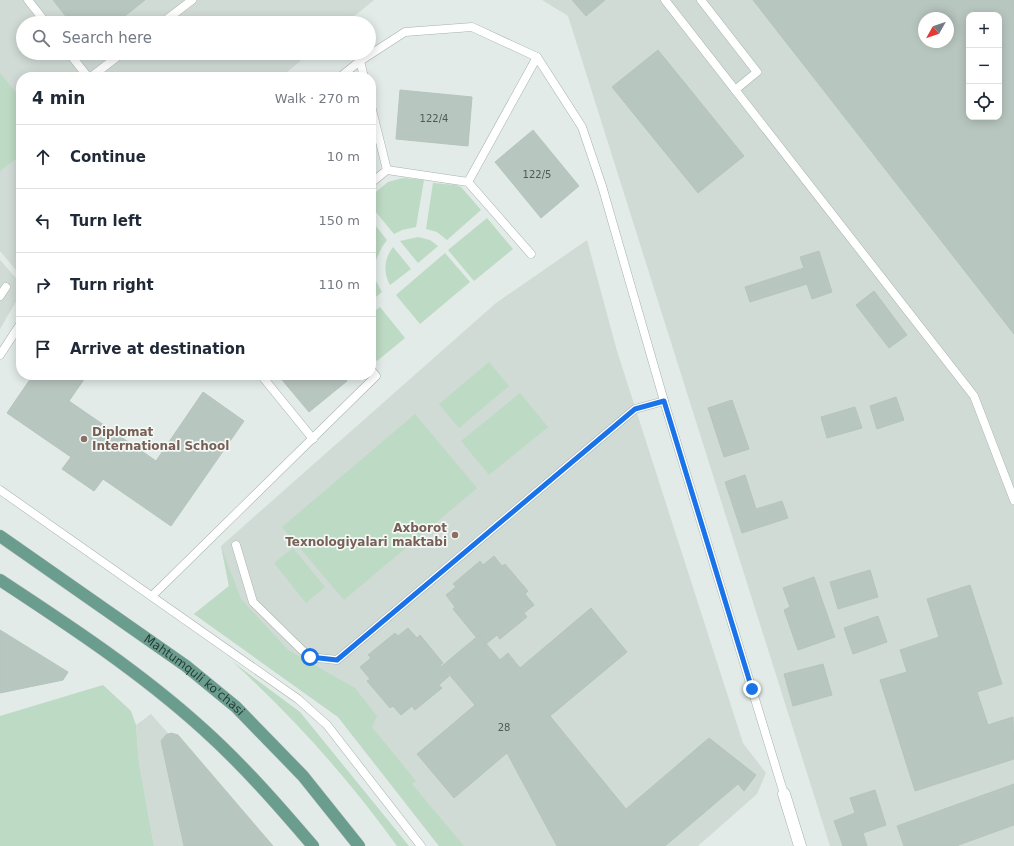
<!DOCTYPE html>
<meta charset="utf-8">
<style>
:root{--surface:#fff;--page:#f2f2f3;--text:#1f2937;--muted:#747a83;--line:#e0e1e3}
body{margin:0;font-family:"DejaVu Sans",sans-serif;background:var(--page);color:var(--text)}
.controls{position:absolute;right:12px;top:12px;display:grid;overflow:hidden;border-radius:8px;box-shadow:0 2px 10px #0003}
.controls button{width:36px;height:36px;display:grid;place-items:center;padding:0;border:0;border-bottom:1px solid var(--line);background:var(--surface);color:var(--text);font:20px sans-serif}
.compass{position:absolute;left:918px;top:12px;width:36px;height:36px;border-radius:50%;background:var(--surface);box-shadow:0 2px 10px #0003;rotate:230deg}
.stop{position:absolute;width:12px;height:12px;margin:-9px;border:3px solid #1a73e8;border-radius:50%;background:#fff}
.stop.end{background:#1a73e8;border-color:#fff;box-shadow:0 1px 4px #0008}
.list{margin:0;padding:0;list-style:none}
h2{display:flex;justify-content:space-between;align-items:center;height:52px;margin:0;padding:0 16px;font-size:17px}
h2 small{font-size:13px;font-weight:400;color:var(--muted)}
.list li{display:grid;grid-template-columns:26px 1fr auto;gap:12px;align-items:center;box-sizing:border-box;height:64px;padding:0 16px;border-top:1px solid var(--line)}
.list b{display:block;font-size:15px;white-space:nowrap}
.list em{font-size:13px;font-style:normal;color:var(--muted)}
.icon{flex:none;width:22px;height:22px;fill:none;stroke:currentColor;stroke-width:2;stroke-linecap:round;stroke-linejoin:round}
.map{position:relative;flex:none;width:1014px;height:846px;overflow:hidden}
.search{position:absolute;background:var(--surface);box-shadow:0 2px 10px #0003;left:16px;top:16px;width:360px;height:44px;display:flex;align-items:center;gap:10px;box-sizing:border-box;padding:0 14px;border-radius:22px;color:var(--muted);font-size:15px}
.panel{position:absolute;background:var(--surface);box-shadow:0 2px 10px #0003;left:16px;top:72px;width:360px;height:308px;border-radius:16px}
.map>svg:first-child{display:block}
.built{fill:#d1dbd6;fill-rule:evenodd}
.green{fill:#bddac4}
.building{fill:#b8c6c0;stroke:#b5c4be;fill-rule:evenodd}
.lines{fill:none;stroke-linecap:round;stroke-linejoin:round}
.lane-casing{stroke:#a5b3ae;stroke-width:9}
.street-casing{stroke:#a5b3ae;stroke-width:13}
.primary-casing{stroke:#c2c8c6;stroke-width:13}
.lane{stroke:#fff;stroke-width:8}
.street{stroke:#fff;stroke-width:12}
.primary{stroke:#6b9d8f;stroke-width:12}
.route{stroke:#1a73e8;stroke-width:5}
.education-dot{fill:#8d6e63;stroke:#f2f8f5;stroke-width:1.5}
.labels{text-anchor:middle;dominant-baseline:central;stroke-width:3.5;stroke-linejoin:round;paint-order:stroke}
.number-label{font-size:10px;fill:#495e57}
.education-label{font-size:12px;font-weight:bold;fill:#785e54;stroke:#f2f8f5;text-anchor:start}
.street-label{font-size:12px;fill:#243b34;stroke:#f2f8f5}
</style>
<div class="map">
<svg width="1014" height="846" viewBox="0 0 1014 846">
<rect width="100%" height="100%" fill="#e2ebe7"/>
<g class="built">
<polygon points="0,0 374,0 346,23 23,23 23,53 310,53 281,77 21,77 21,276 0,251"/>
<path d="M542,0h472v846h-184l-262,-830zM969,15h30v102h-30zM924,18h24v24h-24z"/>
<polygon points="587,240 617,351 743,743 766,773 757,794 698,846 439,846 338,717 194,614 229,586 221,546 496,303"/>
<polygon points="0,260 21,284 21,293 0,329"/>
<polygon points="151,714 190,758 264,846 154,846 139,763 136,725"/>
</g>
<g class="green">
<polygon points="0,73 21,99 21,155 0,171"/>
<polygon points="403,178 424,180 416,227 402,230 394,234 371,206 371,196 388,182"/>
<polygon points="433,183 456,185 461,187 481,210 447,240 437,232 426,229"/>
<polygon points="487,218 513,249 474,281 448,250"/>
<polygon points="371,220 387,240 382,247 376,260 371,260"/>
<polygon points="418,237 430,240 438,246 418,263 400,241"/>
<path d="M393,247l18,22 -21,16c-7,-13 -6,-26 3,-38z"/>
<polygon points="445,253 470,282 420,324 396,295"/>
<polygon points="371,269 375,269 376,281 382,292 371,301"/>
<polygon points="380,307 405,338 377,361 371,353 371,314"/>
<polygon points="489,362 509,386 459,428 439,404"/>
<polygon points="520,393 548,427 489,475 461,441"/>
<polygon points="415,414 477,488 344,600 282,527"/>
<polygon points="221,546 241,599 288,650 355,688 377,716 372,727 416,781 412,784 464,846 439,846 338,717 194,614 229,586"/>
<polygon points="293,548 325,587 306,603 274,563"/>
<path d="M233,662l67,50 109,134h-12c-48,-67 -103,-128 -164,-184z"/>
<polygon points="103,685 131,711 136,725 139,763 154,846 0,846 0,716"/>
</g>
<g class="building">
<polygon points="53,0 145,0 116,23 71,23"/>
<polygon points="572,0 605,0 586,16"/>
<path d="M753,0h261v334zM969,15h30v102h-30zM924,18h24v24h-24z"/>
<polygon points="658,50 744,156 698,193 612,87"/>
<polygon points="400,90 472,97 468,146 396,139"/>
<polygon points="533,130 579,186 541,218 495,162"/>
<polygon points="819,251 832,292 812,299 807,284 750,302 745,287 804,268 800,257"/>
<polygon points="874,291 907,335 889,348 856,305"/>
<polygon points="33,375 87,375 69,401 156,461 203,392 244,421 171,526 103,479 94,491 62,469 71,457 7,413"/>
<polygon points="278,375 342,375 347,381 309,412"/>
<polygon points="896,397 904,420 877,429 870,406"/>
<polygon points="732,400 749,449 724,457 708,408"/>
<polygon points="855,407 862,428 827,438 821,417"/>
<polygon points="745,475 756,509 782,501 788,518 742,533 725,482"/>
<polygon points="494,556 502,566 505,564 528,591 525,594 534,605 524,613 527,617 500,639 497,635 486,644 479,634 476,637 453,609 455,607 446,595 456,587 453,584 480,561 483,565"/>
<polygon points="870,570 878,597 838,609 830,582"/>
<polygon points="814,577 835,637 798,650 784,610 790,607 783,588"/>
<polygon points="970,585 1002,684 977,692 988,725 1013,717 1014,759 915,791 880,680 907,672 900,650 939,637 927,599"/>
<polygon points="591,608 627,652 550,716 626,809 709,738 756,775 744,791 738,784 665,846 557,846 507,753 454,798 417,754 475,705 442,666 479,635 500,660 508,653 520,668"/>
<polygon points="878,616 887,642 853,654 844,628"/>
<polygon points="408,628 417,638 420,635 443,663 440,665 449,676 439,685 442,688 415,710 412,706 401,715 393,706 390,708 367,681 370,679 360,667 371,658 368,655 395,633 398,636"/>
<polygon points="0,630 68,672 63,680 0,693"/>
<polygon points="823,664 832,695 793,706 784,674"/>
<polygon points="171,733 178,735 273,846 184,846 161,741 166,735"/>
<polygon points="1014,784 1014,825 956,846 904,846 897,826"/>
<polygon points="875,790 886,825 863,833 867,846 843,846 834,821 855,813 850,798"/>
</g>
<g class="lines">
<defs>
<g id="lane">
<polyline points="28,0 46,23"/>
<polyline points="665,0 974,396 1014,500"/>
<polyline points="701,0 757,72 735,90"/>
<polyline points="162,23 192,0"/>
<polyline points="69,53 88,77"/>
<polyline points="360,61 364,77"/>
<polyline points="91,77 122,53"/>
<polyline points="340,77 360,61 405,32 472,27 537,57 582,127 602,186 664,401 784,794"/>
<polyline points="371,106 387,170"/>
<polyline points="468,182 537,57"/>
<polyline points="371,183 387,170 468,182 531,254"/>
<polyline points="0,296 6,287"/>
<polyline points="0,355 21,323"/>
<polyline points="261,375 313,439"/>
<polyline points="0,490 298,699 327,725 421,846"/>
<polyline points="236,545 253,602 309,657 337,660 635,409 664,401"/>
<polyline points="152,596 376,376 371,370"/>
</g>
<polyline id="street" points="784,794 800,846"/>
<g id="primary">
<path id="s1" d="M0,536l186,130 50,41 67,69 56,70"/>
<path d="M0,580c70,46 140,92 203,149 40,36 75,76 110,117"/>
</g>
</defs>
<use href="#lane" class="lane-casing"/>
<use href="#street" class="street-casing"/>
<use href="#primary" class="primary-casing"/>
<use href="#lane" class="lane"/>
<use href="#street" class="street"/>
<use href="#primary" class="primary"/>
</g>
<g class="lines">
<polyline class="route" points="310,657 337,660 635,409 664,401 752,689"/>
</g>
<g class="education-dot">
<circle cx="84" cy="439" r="4"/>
<circle cx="455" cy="535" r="4"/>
</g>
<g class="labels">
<g class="number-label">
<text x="434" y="118">122/4</text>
<text x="537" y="174">122/5</text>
<text x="504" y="727">28</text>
</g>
<g class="education-label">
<text x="92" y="432">Diplomat<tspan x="92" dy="14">International School</tspan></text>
<text x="447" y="528" text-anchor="end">Axborot<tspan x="447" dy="14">Texnologiyalari maktabi</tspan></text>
</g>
<g class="street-label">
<text stroke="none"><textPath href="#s1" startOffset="239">Mahtumquli ko'chasi</textPath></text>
</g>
</g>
</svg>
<div class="controls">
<button>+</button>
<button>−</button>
<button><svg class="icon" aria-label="locate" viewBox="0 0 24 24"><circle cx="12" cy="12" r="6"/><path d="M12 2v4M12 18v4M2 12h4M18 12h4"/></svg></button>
</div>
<svg class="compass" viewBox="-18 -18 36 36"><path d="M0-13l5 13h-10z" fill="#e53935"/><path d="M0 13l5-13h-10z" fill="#747a83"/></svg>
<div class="stop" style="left:310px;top:657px"></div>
<div class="stop end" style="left:752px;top:689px"></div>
<div class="search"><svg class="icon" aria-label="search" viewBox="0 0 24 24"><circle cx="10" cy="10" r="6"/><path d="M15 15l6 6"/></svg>Search here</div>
<section class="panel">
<h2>4 min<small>Walk · 270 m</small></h2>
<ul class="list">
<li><svg class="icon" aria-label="ahead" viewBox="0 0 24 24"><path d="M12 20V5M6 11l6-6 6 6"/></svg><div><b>Continue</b></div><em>10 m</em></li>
<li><svg class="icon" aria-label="left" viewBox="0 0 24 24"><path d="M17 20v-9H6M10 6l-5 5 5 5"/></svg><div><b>Turn left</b></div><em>150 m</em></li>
<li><svg class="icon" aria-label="right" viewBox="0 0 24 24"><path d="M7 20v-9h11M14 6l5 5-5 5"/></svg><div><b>Turn right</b></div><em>110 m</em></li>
<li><svg class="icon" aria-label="arrive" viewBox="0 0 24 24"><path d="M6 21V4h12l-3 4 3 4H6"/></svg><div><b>Arrive at destination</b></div></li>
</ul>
</section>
</div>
